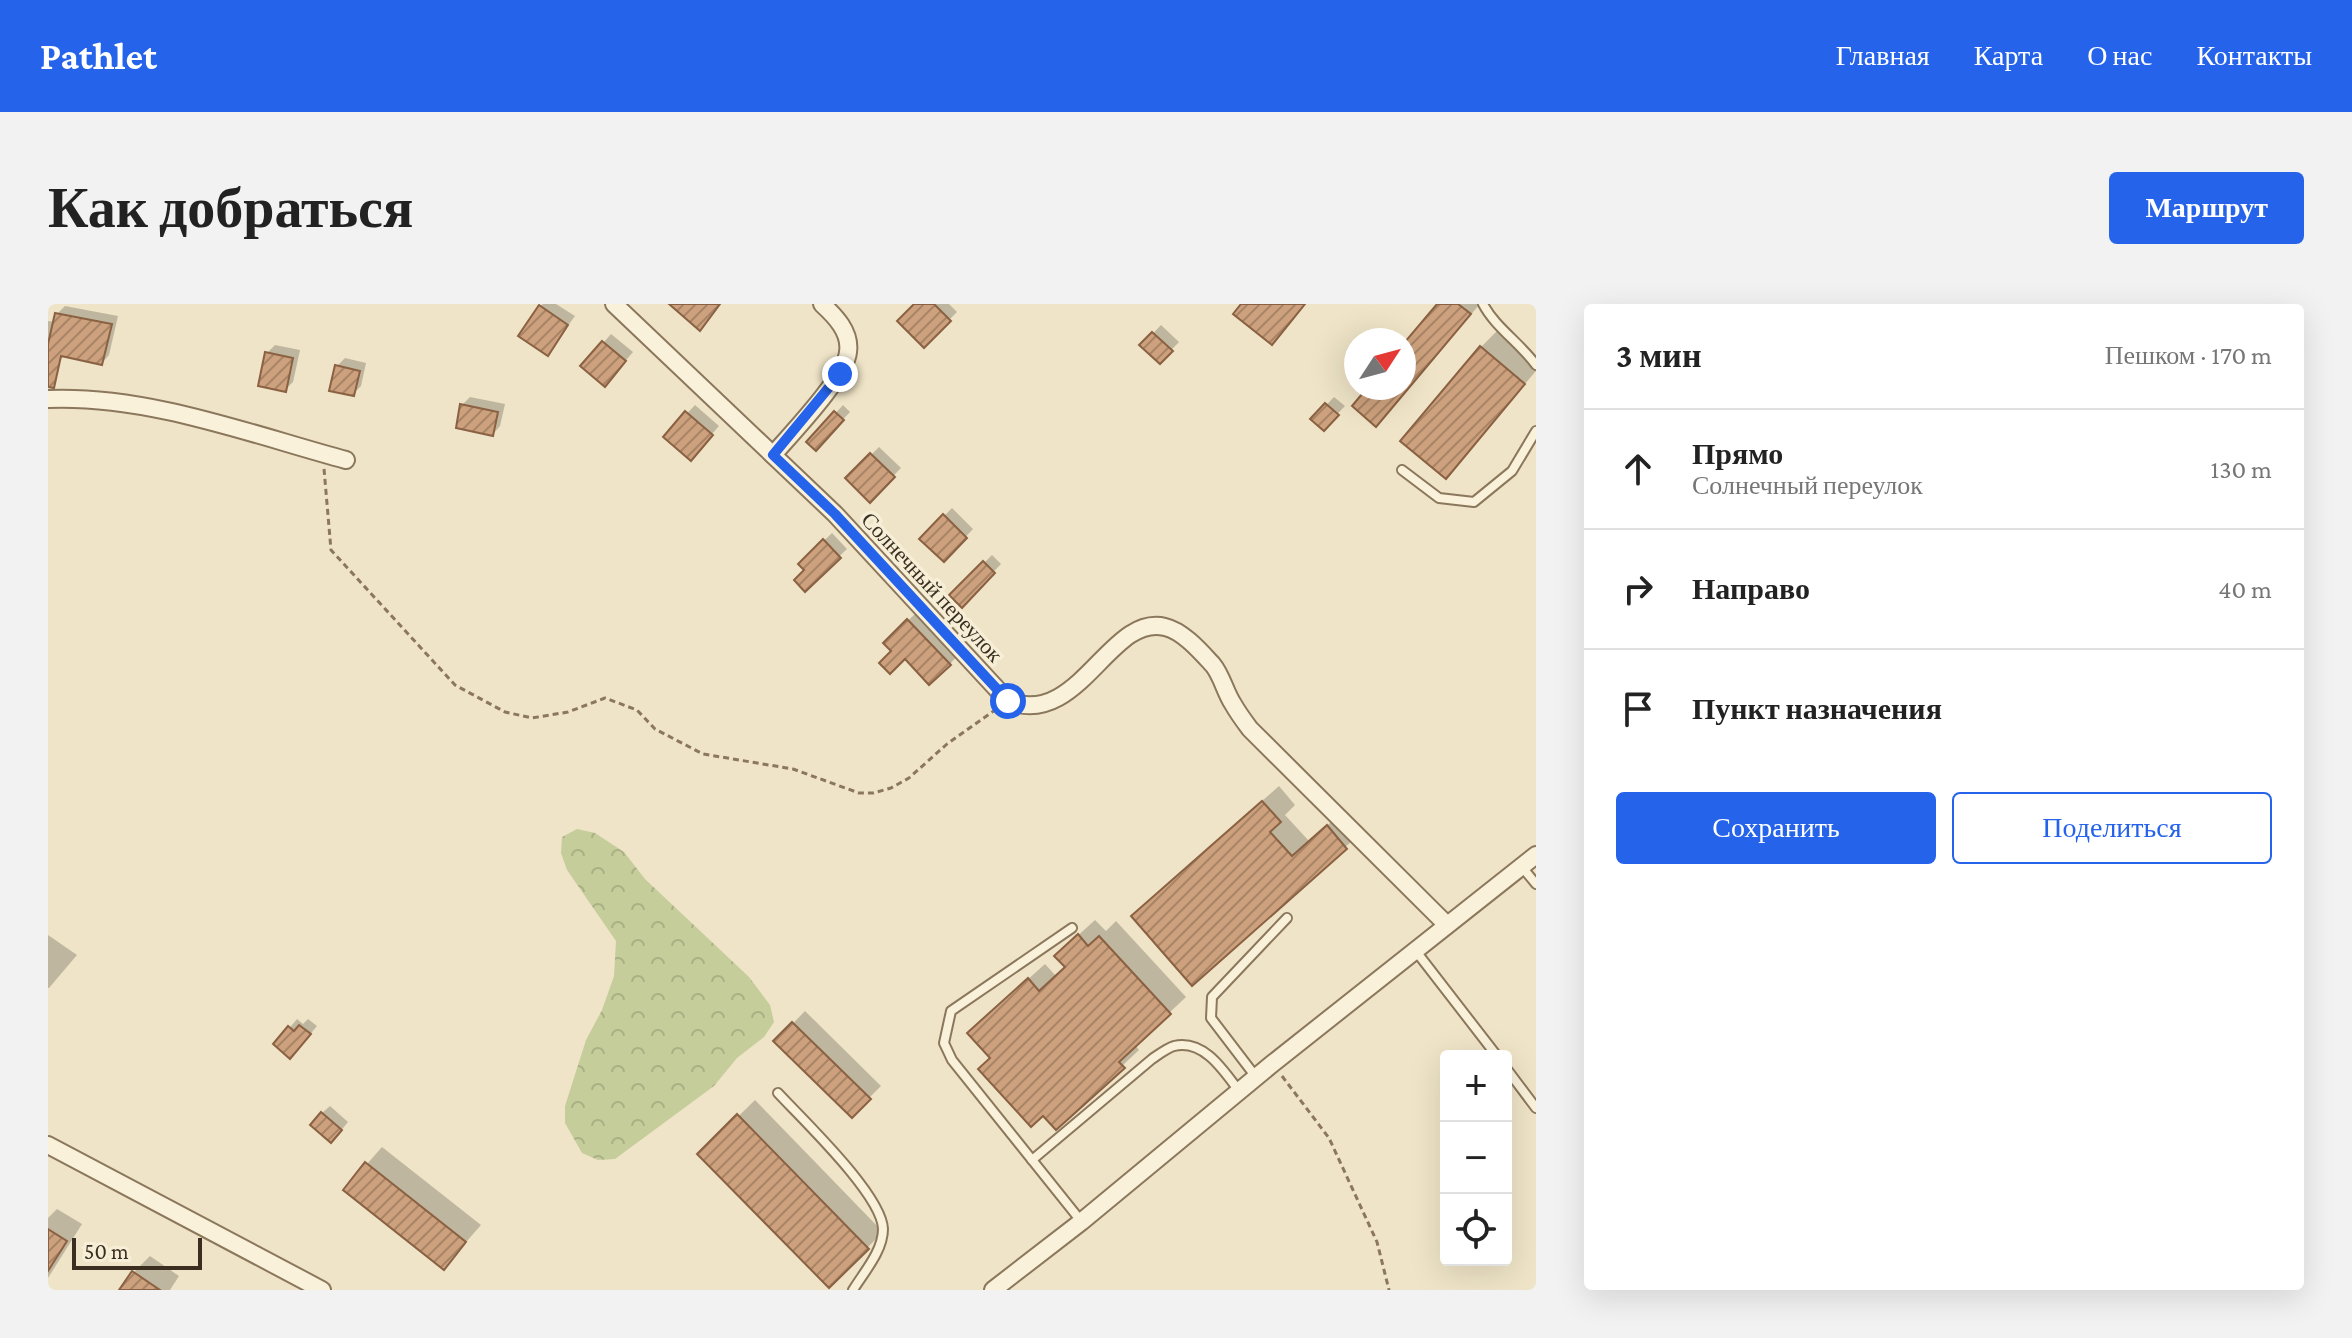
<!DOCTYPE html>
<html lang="ru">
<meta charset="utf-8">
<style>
:root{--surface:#fff;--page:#f2f2f2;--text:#222;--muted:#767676;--line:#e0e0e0;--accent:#2563eb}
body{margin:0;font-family:"Crimson Pro",serif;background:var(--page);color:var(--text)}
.controls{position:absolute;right:24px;bottom:24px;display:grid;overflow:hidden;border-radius:8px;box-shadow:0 8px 32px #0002}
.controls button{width:72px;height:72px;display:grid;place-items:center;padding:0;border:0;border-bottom:2px solid var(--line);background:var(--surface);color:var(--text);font:40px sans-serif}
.compass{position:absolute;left:1296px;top:24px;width:72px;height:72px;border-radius:50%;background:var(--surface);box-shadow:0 8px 32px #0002;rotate:54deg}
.scale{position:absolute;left:24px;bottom:20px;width:130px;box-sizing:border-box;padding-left:8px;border:4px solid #3b2e20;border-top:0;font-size:22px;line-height:28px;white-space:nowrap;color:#3b2e20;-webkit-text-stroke:6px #f6eed7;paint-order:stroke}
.stop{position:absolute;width:24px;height:24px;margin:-18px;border:6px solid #2563eb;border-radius:50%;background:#fff}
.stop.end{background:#2563eb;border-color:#fff;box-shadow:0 2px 8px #0008}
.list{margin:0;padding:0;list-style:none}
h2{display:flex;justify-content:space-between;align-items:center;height:104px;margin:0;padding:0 32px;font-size:34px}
h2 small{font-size:26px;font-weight:400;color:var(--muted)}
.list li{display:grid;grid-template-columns:52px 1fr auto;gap:24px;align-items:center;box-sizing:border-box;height:120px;padding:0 32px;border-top:2px solid var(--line)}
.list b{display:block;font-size:30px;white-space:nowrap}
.list p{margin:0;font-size:26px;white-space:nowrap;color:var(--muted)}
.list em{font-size:26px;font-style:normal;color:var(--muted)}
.actions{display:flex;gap:16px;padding:24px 32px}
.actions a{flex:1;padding:18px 0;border:2px solid var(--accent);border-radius:8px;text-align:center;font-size:28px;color:var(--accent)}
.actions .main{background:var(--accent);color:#fff}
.icon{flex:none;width:44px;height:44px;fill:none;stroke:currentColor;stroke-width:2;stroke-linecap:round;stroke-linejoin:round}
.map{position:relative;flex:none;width:1488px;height:986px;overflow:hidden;border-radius:8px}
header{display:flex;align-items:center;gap:48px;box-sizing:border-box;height:112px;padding:0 40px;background:var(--accent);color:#fff}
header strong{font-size:38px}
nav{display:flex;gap:44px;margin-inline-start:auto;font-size:28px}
.intro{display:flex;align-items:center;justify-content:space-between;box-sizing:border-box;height:192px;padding:0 48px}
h1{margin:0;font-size:56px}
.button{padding:20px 36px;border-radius:8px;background:var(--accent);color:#fff;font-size:28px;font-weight:700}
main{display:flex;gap:48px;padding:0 48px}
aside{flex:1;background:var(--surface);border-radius:8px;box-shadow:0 8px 32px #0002}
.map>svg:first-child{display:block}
.forest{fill:url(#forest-crowns)}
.shadow{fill:#0003}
.building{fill:url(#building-hatch);stroke:#8a6142;stroke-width:2}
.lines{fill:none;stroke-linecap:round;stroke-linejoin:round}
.lane-casing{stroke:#8b775c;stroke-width:12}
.street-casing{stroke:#8b775c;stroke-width:20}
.path{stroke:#8b775c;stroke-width:3;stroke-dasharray:6 4;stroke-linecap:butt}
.lane{stroke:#f9f1da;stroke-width:8}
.street{stroke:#f9f1da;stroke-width:16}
.route{stroke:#2563eb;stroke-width:10}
.labels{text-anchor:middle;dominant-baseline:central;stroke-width:7;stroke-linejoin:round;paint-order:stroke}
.street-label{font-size:22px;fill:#3b2e20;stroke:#f6eed7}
</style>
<header>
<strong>Pathlet</strong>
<nav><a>Главная</a><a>Карта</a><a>О нас</a><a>Контакты</a></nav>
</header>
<div class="intro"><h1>Как добраться</h1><a class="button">Маршрут</a></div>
<main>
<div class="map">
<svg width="1488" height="986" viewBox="0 0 1488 986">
<defs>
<pattern id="forest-crowns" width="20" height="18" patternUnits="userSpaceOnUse" patternTransform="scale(2)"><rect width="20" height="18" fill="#c5cd9a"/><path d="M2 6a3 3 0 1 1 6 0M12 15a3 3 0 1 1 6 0" fill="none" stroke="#aab084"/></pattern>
<pattern id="building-hatch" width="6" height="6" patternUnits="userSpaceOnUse" patternTransform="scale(2)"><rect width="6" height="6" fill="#cda17d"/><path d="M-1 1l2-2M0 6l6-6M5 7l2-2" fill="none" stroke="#a88466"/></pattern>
</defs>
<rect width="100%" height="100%" fill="#efe4c7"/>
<polygon class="forest" points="529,525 547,529 576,548 597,575 701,673 722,701 726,718 716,733 689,754 666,782 567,855 550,856 534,849 517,819 517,802 538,736 554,706 566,672 568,637 519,566 513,549 514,533"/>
<g class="shadow">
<polygon points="495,0 508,0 527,12 500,49 492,2"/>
<polygon points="869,0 901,0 909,8 876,41"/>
<polygon points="1391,0 1432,0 1328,120 1322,84 1356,84 1356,43"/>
<polygon points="17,2 70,12 61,51 54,59 17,51 11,57 0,54 0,17 7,18 9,10"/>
<polygon points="1113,21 1131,38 1112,58 1094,41"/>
<polygon points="1449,27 1488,59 1488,67 1398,172 1433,43"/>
<polygon points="563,30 585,48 564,73 535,62"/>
<polygon points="227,41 252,46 245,78 237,86 219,49"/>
<polygon points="297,54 318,59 313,82 305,90 289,62"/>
<polygon points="422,93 457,100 452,122 445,130 414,101"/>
<polygon points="1286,93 1297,102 1276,124 1265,115"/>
<polygon points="647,101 671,122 650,146 618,132"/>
<polygon points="795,101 802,108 768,144 761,138"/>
<polygon points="831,143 853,164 822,196 800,174"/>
<polygon points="904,204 925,225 896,256 874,235"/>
<polygon points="784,229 799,245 757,285 758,266 752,260"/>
<polygon points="944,251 953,260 914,301 904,291"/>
<polygon points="868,309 909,352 902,360 857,352 846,347 837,339"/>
<polygon points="1231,482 1247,501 1237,511 1261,537 1296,507 1314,528 1145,679 1101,596"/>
<polygon points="1047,616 1058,627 1068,617 1138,693 1087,741 1091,746 1008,824 944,754 938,713 997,660 1008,672 1019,663 1025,636"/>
<polygon points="0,631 29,651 1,684 0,684"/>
<polygon points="757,707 833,782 804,811 728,737"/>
<polygon points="249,715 255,720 260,715 269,722 250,745 228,740"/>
<polygon points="707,796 835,928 781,982 652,850"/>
<polygon points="282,802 300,818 291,829 274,809"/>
<polygon points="334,843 433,921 396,963 297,885"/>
<polygon points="9,905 34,920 0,974 0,914"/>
<polygon points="102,952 131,972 122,986 74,986 86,968"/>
</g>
<g class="building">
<polygon points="621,0 672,0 652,27"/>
<polygon points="866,0 886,0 903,17 876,44 849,17"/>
<polygon points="1193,0 1257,0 1224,41 1185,10"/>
<polygon points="1389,0 1410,0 1423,10 1328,123 1304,102 1319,84 1356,84 1356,39"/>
<polygon points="491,1 520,21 500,52 470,32"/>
<polygon points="7,9 64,20 54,61 13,52 6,84 0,83 0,40"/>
<polygon points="1104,28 1125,47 1112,60 1091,41"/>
<polygon points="554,37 578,57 557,83 532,62"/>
<polygon points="1432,42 1477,80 1398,175 1352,137"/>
<polygon points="217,48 245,54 238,88 210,82"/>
<polygon points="287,61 312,67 306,92 281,87"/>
<polygon points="1277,99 1291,111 1276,127 1262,115"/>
<polygon points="412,100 450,108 445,132 408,124"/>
<polygon points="637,107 665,131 643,157 615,133"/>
<polygon points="786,107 796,116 768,147 758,138"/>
<polygon points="822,149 847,173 822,199 797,174"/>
<polygon points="895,210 919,234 896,258 871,235"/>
<polygon points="775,235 793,254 757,288 746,276 756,266 750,260"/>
<polygon points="935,257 947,269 914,304 901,291"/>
<polygon points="859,315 903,361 881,381 857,355 842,370 831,359 843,347 835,339"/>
<polygon points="1214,497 1233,518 1222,528 1244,552 1279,521 1299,545 1144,682 1083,612"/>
<polygon points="1030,630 1040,642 1051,632 1123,710 1071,758 1077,764 1008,826 995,812 983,823 930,765 942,754 919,729 980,674 991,687 1017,663 1006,652"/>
<polygon points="744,718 823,795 804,814 725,737"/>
<polygon points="251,721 263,730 242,755 225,740 240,722 246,727"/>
<polygon points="273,808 294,826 283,839 262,821"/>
<polygon points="689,810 821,945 781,984 649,850"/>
<polygon points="317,858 418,938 396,966 295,886"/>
<polygon points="0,925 19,937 0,967"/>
<polygon points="84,967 112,986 71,986"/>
</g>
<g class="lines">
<defs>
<g id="lane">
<path d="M1435,0c12,23 37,39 53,61"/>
<polyline points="1354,166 1391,194 1426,198 1464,167 1488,127"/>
<polyline points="1474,563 1488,580"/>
<polyline points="1024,624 903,707 896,739 904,756 1033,917"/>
<polyline points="1367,646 1449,752"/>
<polyline points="1458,764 1488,804"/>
<polyline points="1208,773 1163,714 1164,693 1239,614"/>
<path d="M730,789c25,27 104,102 105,136 0,22 -19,43 -30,61"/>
<path d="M984,856l120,-101c6,-4 15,-11 22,-13 30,-7 50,25 65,45"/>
</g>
<g id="street">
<path d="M566,0l221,210 173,187c71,28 102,-88 157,-74 18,4 36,25 48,38 9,11 12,27 20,39 5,9 11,17 17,25l197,196"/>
<path d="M0,95c100,-4 202,35 298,61"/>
<path d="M725,151c18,-21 73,-78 75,-103 3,-20 -13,-36 -26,-48"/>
<polyline points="0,841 274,986"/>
<polyline points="945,986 1033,918 1224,760 1488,551"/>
</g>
</defs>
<use href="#lane" class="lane-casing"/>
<use href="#street" class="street-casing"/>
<g class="path">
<polyline points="276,165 283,246 407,381 457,408 484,414 520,408 557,394 589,406 607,425 655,450 745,465 811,489 825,489 843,484 861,474 899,440 947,406"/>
<polyline points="1234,772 1281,834 1329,938 1341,986"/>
</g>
<use href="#lane" class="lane"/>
<use href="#street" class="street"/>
</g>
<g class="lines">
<polyline class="route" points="792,70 725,151 787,210 960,397"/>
</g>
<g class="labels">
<g class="street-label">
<text transform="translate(884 283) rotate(47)">Солнечный переулок</text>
</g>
</g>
</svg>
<div class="controls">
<button>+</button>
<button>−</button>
<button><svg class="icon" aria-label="locate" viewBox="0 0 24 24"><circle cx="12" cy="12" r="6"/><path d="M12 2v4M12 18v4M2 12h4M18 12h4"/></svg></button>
</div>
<svg class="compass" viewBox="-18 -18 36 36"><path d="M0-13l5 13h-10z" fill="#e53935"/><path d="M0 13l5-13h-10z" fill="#767676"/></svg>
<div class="scale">50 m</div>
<div class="stop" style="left:960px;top:397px"></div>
<div class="stop end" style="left:792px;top:70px"></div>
</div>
<aside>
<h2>3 мин<small>Пешком · 170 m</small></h2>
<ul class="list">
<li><svg class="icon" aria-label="ahead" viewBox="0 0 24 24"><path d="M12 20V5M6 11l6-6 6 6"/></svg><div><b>Прямо</b><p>Солнечный переулок</p></div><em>130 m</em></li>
<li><svg class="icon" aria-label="right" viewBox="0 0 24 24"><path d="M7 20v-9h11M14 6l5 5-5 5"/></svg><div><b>Направо</b></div><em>40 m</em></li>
<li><svg class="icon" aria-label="arrive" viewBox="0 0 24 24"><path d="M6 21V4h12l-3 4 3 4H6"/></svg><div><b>Пункт назначения</b></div></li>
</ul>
<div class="actions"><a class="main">Сохранить</a><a>Поделиться</a></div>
</aside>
</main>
